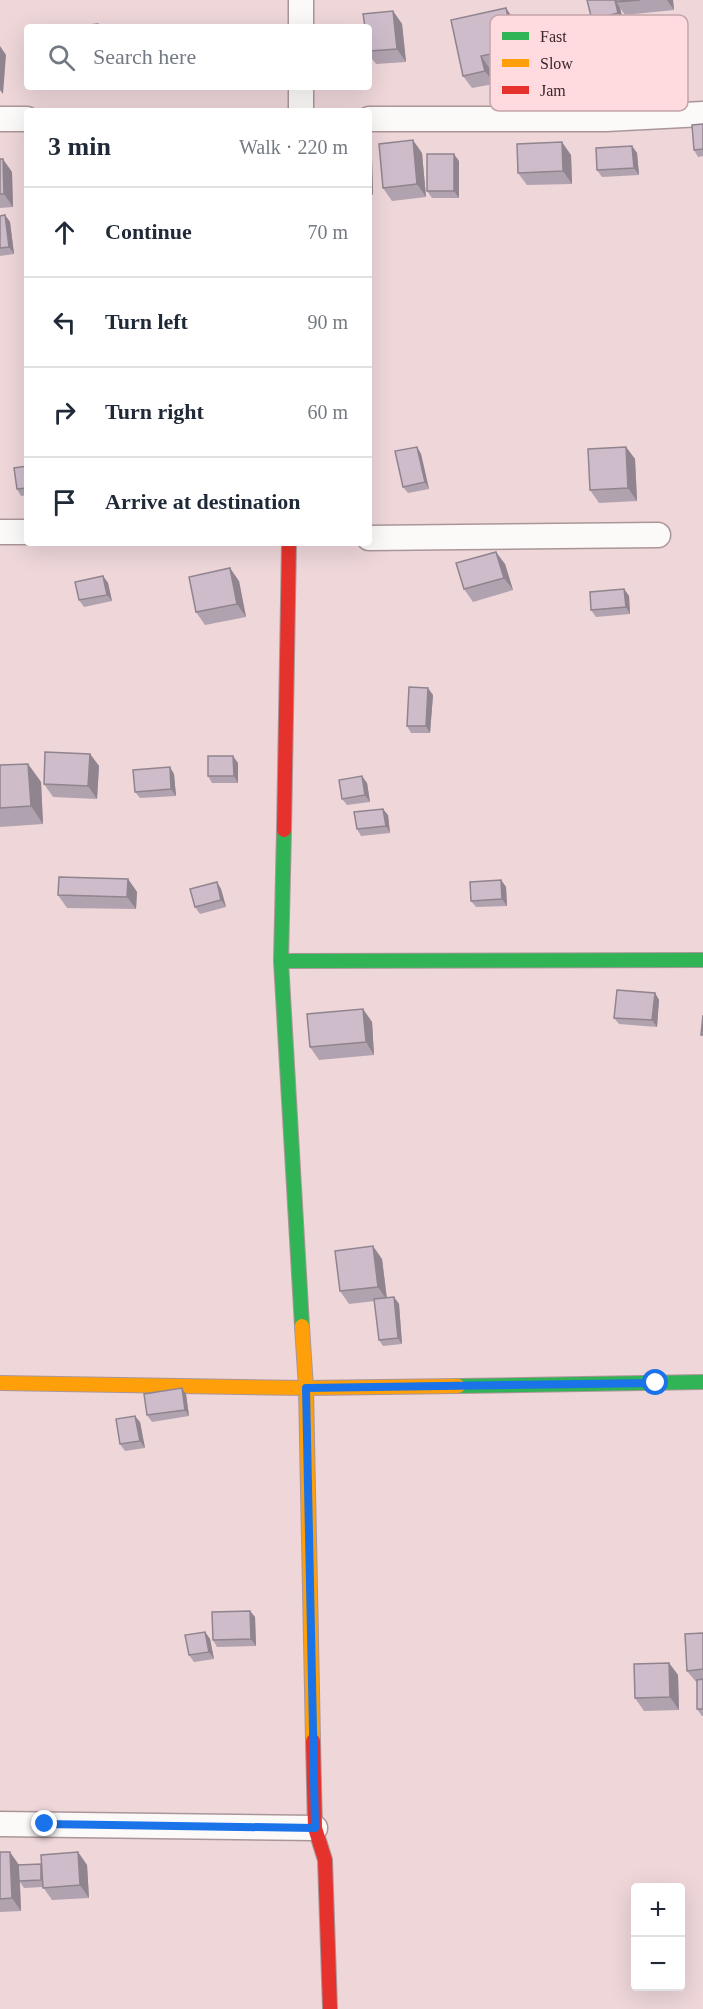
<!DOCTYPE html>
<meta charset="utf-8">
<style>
:root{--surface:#fff;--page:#f2f2f3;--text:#1f2937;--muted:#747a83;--line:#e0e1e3}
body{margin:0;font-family:"Times New Roman",serif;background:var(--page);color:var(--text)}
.controls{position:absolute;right:18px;bottom:18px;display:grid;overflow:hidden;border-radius:6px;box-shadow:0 6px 24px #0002}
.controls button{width:54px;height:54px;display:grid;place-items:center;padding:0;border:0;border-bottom:2px solid var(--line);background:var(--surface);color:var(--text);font:30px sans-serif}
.stop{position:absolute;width:18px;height:18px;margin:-14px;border:4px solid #1a73e8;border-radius:50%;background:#fff}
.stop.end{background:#1a73e8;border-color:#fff;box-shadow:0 2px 6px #0008}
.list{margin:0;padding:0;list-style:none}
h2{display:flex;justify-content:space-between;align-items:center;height:78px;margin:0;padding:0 24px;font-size:26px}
h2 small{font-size:20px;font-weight:400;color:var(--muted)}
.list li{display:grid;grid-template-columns:39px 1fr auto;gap:18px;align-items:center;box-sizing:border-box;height:90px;padding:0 24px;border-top:2px solid var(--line)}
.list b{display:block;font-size:22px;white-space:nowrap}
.list em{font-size:20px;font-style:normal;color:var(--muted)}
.icon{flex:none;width:33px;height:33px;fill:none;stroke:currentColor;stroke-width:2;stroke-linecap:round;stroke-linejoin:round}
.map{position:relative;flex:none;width:703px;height:2009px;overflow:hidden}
.search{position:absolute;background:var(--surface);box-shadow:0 6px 24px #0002;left:24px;top:24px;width:348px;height:66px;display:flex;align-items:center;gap:15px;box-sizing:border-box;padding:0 21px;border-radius:6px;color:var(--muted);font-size:22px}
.panel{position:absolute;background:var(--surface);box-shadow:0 6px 24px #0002;left:24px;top:108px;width:348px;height:438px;border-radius:6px}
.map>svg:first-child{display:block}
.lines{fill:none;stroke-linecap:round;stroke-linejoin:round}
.street-casing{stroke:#aa9699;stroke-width:27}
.fast-casing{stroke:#aa9699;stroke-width:16}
.slow-casing{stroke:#aa9699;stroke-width:16}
.jam-casing{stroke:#aa9699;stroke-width:16}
.street{stroke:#fcf9f9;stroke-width:24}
.fast{stroke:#30b455;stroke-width:14}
.slow{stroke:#ff9f0a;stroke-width:14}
.jam{stroke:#e5322d;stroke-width:14}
.wall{fill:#b1a2af}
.shaded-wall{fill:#90848e}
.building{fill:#cebccb;stroke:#90848e;stroke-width:1.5}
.route{stroke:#1a73e8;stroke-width:8}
.key{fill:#ffdbe0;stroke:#c4a5a9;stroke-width:1.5}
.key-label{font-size:16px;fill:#3c262a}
</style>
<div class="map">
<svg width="703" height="2009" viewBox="0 0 703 2009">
<rect width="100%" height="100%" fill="#eed6d9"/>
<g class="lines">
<defs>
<g id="street">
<polyline points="301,0 301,27"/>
<polyline points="301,87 301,111"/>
<polyline points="0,119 27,119"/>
<polyline points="369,119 606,119 703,114"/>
<polyline points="0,532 27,532"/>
<polyline points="369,538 658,535"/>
<polyline points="0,1824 315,1828"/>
</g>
<g id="fast">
<polyline points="284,830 281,961 302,1326"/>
<polyline points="281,961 703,960"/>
<polyline points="458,1386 703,1382"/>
</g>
<g id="slow">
<polyline points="302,1326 306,1388 313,1741"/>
<polyline points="0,1383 306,1388 458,1386"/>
</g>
<g id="jam">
<polyline points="284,830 289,543"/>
<polyline points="313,1741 315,1828 325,1860 330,2009"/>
</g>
</defs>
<use href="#street" class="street-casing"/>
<use href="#fast" class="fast-casing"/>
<use href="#slow" class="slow-casing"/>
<use href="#jam" class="jam-casing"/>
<use href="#street" class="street"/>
<use href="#fast" class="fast"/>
<use href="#slow" class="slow"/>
<use href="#jam" class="jam"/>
</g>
<g class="wall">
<polygon points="587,0 673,0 674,10 625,15 620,8 623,20 597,27 592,20"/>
<polygon points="393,11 402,24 406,62 376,64 369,55 369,27"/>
<polygon points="670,20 679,33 680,65 636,67 627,54"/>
<polygon points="515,21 524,62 490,69 494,84 472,88 463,76"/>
<polygon points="703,124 703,156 698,157 694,150"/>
<polygon points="632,146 637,153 639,175 602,177 597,170"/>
<polygon points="422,153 426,197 392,201 383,188"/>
<polygon points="369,155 372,159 373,195 369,195"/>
<polygon points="571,155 572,184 527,185 518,173"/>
<polygon points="0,159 12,172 13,207 0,208"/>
<polygon points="459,161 459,198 432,198 427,191"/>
<polygon points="5,215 10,222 14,254 0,256 0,216"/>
<polygon points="417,447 421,454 429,489 408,493 403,487"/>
<polygon points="626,447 635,459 637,501 599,503 590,490"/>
<polygon points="27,466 27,495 21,496 17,489"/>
<polygon points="505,564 513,590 473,602 464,589"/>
<polygon points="103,576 108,583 112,601 84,607 79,600"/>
<polygon points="239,581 246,617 205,625 196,612"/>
<polygon points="624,589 629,596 630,614 596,617 591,610"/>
<polygon points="433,695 430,733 411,733 407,726"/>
<polygon points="90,754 99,766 97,799 53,797 44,784"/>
<polygon points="238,763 238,783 212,783 208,776"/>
<polygon points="28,764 41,782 43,824 0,827 0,765"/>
<polygon points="174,774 176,796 140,798 135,792"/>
<polygon points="367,783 370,802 347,805 342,799"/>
<polygon points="388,815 390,833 361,836 357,829"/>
<polygon points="128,879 137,892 136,909 67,908 58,895"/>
<polygon points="501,880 506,887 507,906 476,907 471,901"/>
<polygon points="221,889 226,907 200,914 195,907"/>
<polygon points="655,993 659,1000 657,1027 619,1024 614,1018"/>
<polygon points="363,1009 372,1022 374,1055 319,1060 310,1047"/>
<polygon points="382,1259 387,1298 394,1297 399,1304 402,1344 383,1346 379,1340 375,1301 349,1304 340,1291"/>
<polygon points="186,1394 189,1416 152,1422 147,1415"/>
<polygon points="140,1422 145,1448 125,1451 120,1444"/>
<polygon points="250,1611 255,1617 256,1646 217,1647 213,1640"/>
<polygon points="205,1632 210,1639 214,1659 194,1662 189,1655"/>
<polygon points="703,1633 703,1716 702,1716 697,1709 697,1683 687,1671"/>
<polygon points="669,1663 678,1675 679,1710 644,1711 635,1698"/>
<polygon points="0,1852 19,1865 41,1864 78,1852 87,1865 89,1898 52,1900 43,1887 24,1888 20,1882 21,1911 0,1912"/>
</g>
<g class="shaded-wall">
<polygon points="615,0 620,8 623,20 618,13"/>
<polygon points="667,0 673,0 674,10"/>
<polygon points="506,8 515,21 524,62 515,49"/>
<polygon points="393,11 402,24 406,62 397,49"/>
<polygon points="670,20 679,33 680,65 671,52"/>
<polygon points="0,46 6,55 3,94 0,90"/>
<polygon points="481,56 490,69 494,84 485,71"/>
<polygon points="413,140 422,153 426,197 417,184"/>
<polygon points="562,142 571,155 572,184 563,171"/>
<polygon points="632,146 637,153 639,175 634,168"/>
<polygon points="454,154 459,161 459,198 454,191"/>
<polygon points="369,155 372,159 373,195 369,189"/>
<polygon points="3,159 12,172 13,207 4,194"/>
<polygon points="5,215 10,222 14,254 9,247"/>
<polygon points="417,447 421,454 429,489 425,482"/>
<polygon points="626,447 635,459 637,501 628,488"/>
<polygon points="496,552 505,564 513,590 504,578"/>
<polygon points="230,568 239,581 246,617 237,604"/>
<polygon points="103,576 108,583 112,601 107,595"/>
<polygon points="624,589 629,596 630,614 626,607"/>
<polygon points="428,688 433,695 430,733 426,726"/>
<polygon points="90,754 99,766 97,799 88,786"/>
<polygon points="233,756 238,763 238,783 234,776"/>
<polygon points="28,764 41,782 43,824 31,806"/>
<polygon points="170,767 174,774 176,796 171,789"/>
<polygon points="362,776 367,783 370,802 365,795"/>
<polygon points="383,809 388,815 390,833 386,826"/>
<polygon points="128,879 137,892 136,909 127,897"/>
<polygon points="501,880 506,887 507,906 502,899"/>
<polygon points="217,882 221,889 226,907 221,900"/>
<polygon points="655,993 659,1000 657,1027 652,1020"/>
<polygon points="363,1009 372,1022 374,1055 366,1042"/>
<polygon points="373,1246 382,1259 387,1300 378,1287"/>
<polygon points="394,1297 399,1304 402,1344 398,1338"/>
<polygon points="182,1388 186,1394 189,1416 185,1410"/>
<polygon points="135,1416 140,1422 145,1448 140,1441"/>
<polygon points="250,1611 255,1617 256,1646 251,1639"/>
<polygon points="205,1632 210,1639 214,1659 209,1652"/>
<polygon points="669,1663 678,1675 679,1710 670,1697"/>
<polygon points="10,1852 19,1865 21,1911 12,1898"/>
<polygon points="78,1852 87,1865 89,1898 80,1885"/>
</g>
<g class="building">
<polygon points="587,0 615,0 618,13 592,20"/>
<polygon points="616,0 640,0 616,2"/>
<polygon points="506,8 515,49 481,56 485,71 463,76 451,20"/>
<polygon points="393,11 397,49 369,51 369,27 365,27 363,14"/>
<polygon points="98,24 99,27 69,27"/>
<polygon points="703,124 703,149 694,150 692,125"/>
<polygon points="413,140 417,184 383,188 379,144"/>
<polygon points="562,142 563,171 518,173 517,144"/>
<polygon points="632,146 634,168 597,170 596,148"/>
<rect x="427" y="154" width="27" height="37"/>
<polygon points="0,159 3,159 4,194 0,194"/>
<polygon points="5,215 9,247 0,248 0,216"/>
<polygon points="417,447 425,482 403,487 395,451"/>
<polygon points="626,447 628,488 590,490 588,449"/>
<polygon points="27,466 27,488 17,489 14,468"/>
<polygon points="496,552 504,578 464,589 456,563"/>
<polygon points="230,568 237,604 196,612 189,577"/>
<polygon points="103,576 107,595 79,600 75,582"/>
<polygon points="624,589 626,607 591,610 590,592"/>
<polygon points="409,687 428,688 426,726 407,726"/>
<polygon points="45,752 90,754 88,786 44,784"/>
<polygon points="208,756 233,756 234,776 208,776"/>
<polygon points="28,764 31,806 0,808 0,765"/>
<polygon points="170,767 171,789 135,792 133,770"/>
<polygon points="362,776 365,795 342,799 339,780"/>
<polygon points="383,809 386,826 357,829 354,812"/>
<polygon points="59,877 128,879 127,897 58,895"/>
<polygon points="501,880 502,899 471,901 470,882"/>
<polygon points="217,882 221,900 195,907 190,889"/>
<polygon points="617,990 655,993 652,1020 614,1018"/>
<polygon points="363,1009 366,1042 310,1047 307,1014"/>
<polygon points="703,1015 703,1035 701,1035"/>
<polygon points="373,1246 378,1287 340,1291 335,1251"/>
<polygon points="394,1297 398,1338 379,1340 374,1299"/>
<polygon points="182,1388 185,1410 147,1415 144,1394"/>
<polygon points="135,1416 140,1441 120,1444 116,1419"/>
<polygon points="250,1611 251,1639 213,1640 212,1612"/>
<polygon points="205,1632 209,1652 189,1655 185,1635"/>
<polygon points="703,1633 703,1669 687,1671 685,1634"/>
<polygon points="669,1663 670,1697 635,1698 634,1664"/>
<polygon points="703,1679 703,1709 697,1709 697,1680"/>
<polygon points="0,1852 10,1852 12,1898 0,1899"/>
<polygon points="78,1852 80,1885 43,1888 41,1855"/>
<polygon points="41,1864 41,1880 19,1881 18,1865"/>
</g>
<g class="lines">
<polyline class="route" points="45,1824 315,1828 306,1388 656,1383"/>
</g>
<rect x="490" y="15" width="198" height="96" rx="9" class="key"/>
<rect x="502" y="32" width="27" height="8" fill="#30b455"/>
<rect x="502" y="59" width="27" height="8" fill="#ff9f0a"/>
<rect x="502" y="86" width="27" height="8" fill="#e5322d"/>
<g class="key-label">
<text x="540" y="42">Fast</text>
<text x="540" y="69">Slow</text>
<text x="540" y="96">Jam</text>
</g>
</svg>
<div class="controls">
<button>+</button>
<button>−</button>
</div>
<div class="stop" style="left:656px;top:1383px"></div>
<div class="stop end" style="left:45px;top:1824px"></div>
<div class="search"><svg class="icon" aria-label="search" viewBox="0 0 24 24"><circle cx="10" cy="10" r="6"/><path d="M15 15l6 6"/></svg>Search here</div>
<section class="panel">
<h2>3 min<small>Walk · 220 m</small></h2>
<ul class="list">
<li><svg class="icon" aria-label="ahead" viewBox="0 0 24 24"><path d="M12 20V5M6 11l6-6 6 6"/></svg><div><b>Continue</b></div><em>70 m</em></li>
<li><svg class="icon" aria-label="left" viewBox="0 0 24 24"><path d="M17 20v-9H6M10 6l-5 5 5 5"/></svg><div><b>Turn left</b></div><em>90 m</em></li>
<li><svg class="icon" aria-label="right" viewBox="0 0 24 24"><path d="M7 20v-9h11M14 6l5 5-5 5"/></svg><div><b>Turn right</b></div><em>60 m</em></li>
<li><svg class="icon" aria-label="arrive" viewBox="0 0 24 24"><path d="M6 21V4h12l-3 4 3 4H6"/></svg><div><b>Arrive at destination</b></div></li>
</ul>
</section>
</div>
